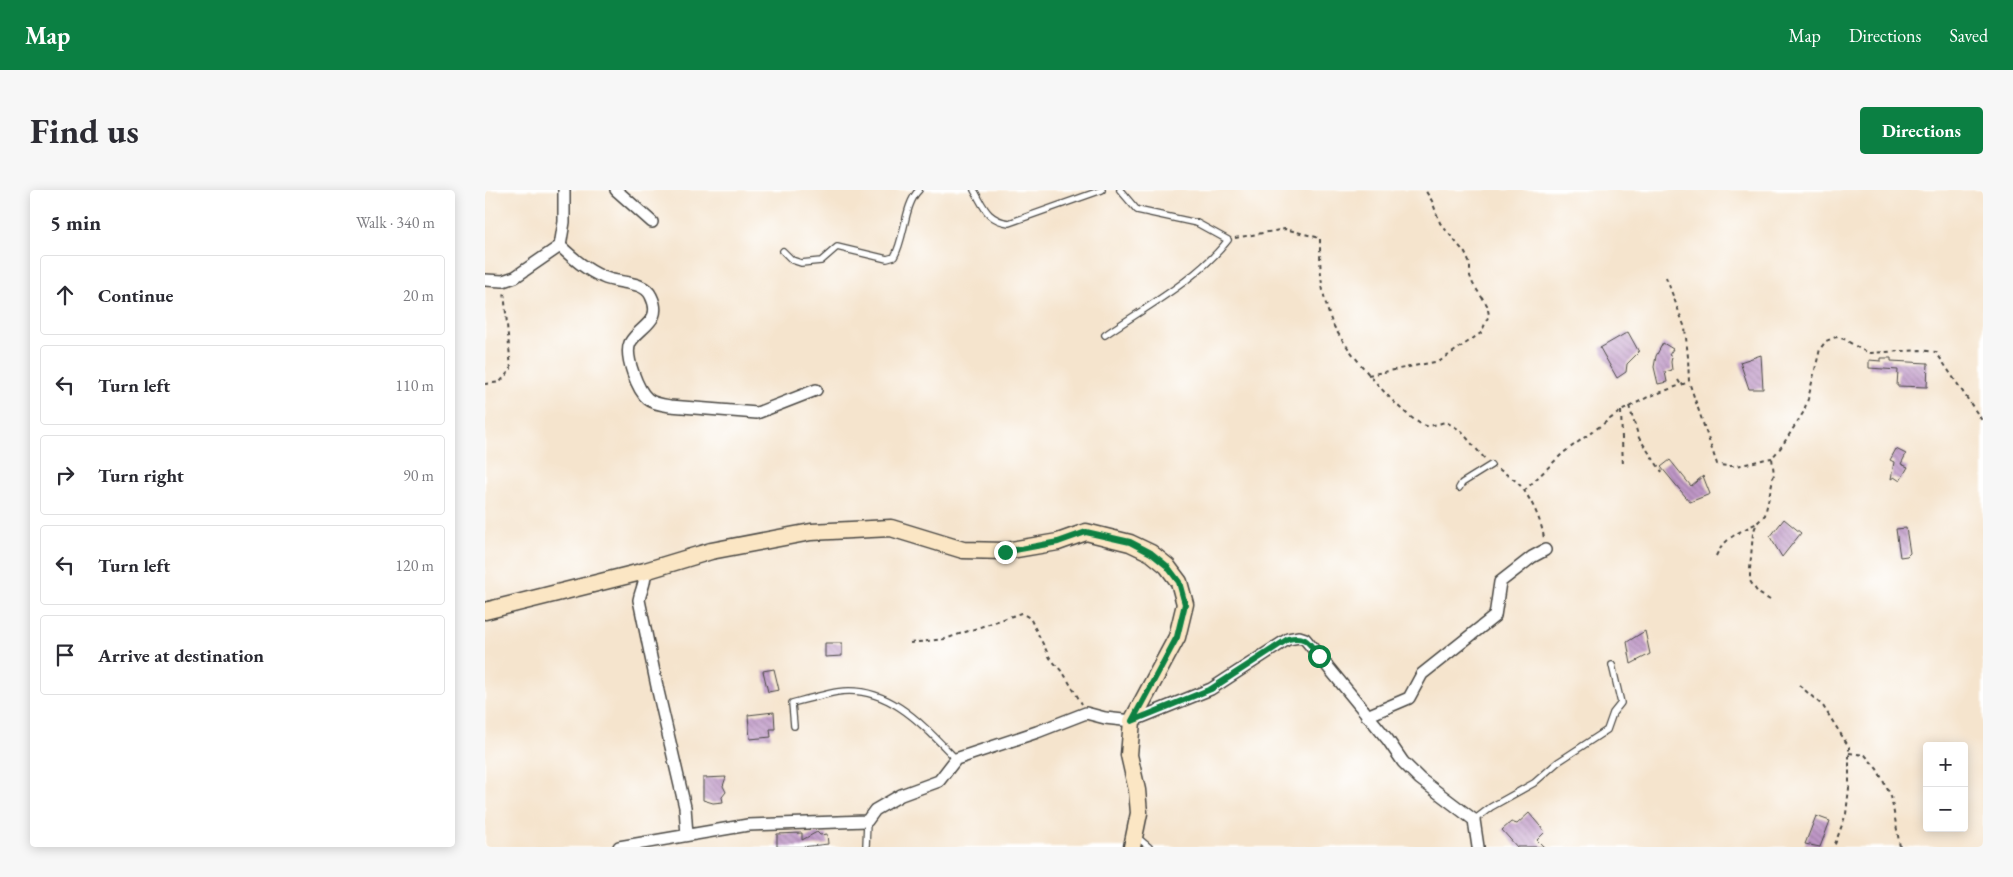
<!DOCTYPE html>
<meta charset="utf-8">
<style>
:root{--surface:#fff;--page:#f7f7f7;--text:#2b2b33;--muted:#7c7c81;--line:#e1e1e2;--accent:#0b8043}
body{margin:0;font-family:"EB Garamond",serif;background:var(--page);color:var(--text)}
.controls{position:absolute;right:15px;bottom:15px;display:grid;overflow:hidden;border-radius:5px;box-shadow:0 2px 12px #0003}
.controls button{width:45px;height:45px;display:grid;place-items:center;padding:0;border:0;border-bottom:1px solid var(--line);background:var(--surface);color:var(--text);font:25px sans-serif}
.stop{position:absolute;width:15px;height:15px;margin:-11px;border:4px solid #0b8043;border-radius:50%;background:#fff}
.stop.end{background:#0b8043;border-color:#fff;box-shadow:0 1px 5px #0008}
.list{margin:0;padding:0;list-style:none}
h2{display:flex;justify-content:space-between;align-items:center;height:65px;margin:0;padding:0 20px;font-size:21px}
h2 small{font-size:16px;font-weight:400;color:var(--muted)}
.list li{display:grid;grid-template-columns:32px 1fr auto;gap:15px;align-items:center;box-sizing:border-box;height:80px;margin:0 10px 10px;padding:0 10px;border:1px solid var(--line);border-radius:5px}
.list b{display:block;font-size:19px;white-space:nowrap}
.list em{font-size:16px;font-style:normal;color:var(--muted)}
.icon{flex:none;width:28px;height:28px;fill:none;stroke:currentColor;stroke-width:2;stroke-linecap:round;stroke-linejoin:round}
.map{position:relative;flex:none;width:1498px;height:657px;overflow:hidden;border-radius:5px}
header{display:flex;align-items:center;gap:30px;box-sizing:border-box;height:70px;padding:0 25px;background:var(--accent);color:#fff}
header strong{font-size:24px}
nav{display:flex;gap:28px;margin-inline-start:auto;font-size:18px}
.intro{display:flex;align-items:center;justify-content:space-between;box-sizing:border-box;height:120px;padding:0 30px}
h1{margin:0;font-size:35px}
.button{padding:12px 22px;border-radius:5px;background:var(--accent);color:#fff;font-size:18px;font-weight:700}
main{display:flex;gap:30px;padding:0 30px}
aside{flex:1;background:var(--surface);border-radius:5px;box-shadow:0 2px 12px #0003}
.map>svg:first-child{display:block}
.building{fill:url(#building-back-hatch)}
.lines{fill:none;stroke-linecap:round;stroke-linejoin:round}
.lane-casing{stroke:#494743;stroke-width:8}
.street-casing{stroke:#494743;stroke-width:14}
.secondary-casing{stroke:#494743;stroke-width:19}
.path{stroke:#494743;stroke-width:2;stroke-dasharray:4 4;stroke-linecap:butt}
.lane{stroke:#fff;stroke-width:5.5}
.street{stroke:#fff;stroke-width:11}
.secondary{stroke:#fbe6c4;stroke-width:16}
.route{stroke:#0b8043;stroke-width:6}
</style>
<header>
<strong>Map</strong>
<nav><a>Map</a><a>Directions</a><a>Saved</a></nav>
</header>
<div class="intro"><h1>Find us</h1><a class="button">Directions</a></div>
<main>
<aside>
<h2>5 min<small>Walk · 340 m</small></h2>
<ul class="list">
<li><svg class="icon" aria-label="ahead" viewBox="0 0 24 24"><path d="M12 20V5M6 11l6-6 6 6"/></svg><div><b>Continue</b></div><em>20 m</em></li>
<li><svg class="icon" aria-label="left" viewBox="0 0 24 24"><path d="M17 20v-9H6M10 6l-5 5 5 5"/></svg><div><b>Turn left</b></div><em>110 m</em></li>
<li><svg class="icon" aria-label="right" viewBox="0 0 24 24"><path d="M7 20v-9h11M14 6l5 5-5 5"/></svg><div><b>Turn right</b></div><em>90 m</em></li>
<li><svg class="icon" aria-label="left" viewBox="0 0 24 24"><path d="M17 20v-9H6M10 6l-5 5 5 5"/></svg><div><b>Turn left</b></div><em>120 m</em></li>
<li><svg class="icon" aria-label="arrive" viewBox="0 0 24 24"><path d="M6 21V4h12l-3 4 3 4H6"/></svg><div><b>Arrive at destination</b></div></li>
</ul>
</aside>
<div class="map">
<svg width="1498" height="657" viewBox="0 0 1498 657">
<defs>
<pattern id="building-back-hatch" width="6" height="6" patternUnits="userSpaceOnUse" patternTransform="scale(1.25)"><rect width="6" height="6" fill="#be96c6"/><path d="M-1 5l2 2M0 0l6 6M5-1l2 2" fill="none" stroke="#9b7ba1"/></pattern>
</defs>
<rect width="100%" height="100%" fill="#fff"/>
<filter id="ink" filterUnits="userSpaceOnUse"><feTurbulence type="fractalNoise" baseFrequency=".02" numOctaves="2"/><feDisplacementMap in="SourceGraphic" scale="10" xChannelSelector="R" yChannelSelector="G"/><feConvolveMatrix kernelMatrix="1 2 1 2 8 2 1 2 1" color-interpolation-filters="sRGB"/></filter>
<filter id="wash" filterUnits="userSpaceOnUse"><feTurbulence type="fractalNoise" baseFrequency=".0096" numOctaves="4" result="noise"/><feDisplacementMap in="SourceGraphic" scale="20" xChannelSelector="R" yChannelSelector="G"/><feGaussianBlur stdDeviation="1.12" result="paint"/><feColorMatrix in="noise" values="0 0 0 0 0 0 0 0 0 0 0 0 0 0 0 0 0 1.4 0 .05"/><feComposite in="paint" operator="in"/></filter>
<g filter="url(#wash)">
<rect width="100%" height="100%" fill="#f5e4cd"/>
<g id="blocks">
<g class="building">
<polygon points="1143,142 1154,162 1142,174 1141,182 1132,188 1115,158"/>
<polygon points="1178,153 1188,159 1184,165 1187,167 1186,172 1187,180 1180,182 1182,192 1173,194 1169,177 1171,166"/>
<polygon points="1276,165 1278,199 1264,199 1255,172"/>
<polygon points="1396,168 1406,168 1406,171 1443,173 1442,197 1412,196 1413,180 1384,178 1384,170 1396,171"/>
<polygon points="1411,259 1421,264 1416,274 1423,277 1415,291 1409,287 1406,289 1409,272 1405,270"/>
<polygon points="1185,270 1206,296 1218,286 1225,304 1205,312 1176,277"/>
<polygon points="1299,329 1316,343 1297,367 1285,347"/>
<polygon points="1421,338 1425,363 1422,366 1415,367 1411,339"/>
<polygon points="1160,441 1165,464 1146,474 1142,452"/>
<polygon points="340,453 357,453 357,466 340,467"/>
<polygon points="289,479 294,500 283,502 278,481"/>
<polygon points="289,522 290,539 285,539 286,547 265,549 263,525"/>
<polygon points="241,587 238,596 241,602 237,607 238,612 228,613 218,610 218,588"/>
<polygon points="1044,623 1060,642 1052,650 1059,657 1032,657 1017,640 1026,632 1032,634"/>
<polygon points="1331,626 1345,631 1335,657 1320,654"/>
<polygon points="332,642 335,645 342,644 343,654 317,657 292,657 292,644 317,643 317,650"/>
</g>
</g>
</g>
<g filter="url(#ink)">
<use href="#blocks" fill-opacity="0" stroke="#494743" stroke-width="1"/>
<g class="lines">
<defs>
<g id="lane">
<path d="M489,0c10,17 13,30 35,33l93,-33"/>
<path d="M298,61l9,9 9,3 20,-2 16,-14 50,12 7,-2c11,-18 10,-53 25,-67"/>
<path d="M620,145c41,-28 93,-56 123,-95l-31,-17 -60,-13 -17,-20"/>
<polyline points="974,298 977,293 1006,275"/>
<path d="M309,536l-2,-23c15,-4 30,-8 45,-11 51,-8 87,34 119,67"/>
<polyline points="989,630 1006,617 1049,593 1073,572 1122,540 1128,523 1136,513 1127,475"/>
<polyline points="652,647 664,657"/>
<polyline points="381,657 382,631"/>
</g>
<g id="street">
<polyline points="131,0 167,32"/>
<path d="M75,56c13,12 26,24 43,31 14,7 41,3 48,19 13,26 -12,30 -21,47 -6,13 8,48 18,56 6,5 15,6 22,7l87,7 59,-23"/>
<polyline points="0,90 18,91 30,87 75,56 79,32 79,0"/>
<path d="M160,381c1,12 -4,18 -6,29l19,91 27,116 2,28"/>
<polyline points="882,526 924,508 937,484 1010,426 1015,392 1047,367 1060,360"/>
<polyline points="134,657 263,635 382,631 390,620 416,605 454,591 471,569 552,542 601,523 620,528 647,531 726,499 803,449 814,447 820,449 903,550 918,572 935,589 989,630 993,657"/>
</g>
<polyline id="secondary" points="0,421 160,381 226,361 326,342 406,338 478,360 520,361 573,352 601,342 645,353 666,363 682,376 694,392 700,414 692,447 647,531 644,565 652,600 654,623 647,657"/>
</defs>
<use href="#lane" class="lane-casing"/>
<use href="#street" class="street-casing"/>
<use href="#secondary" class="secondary-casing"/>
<g class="path">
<path d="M750,48l50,-9 35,9c0,30 0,52 11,82 8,22 74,103 96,106 5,0 14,-3 19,-4l14,8 25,29"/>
<path d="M1181,87l19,51 3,29 1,25 28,82c19,6 35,-3 55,-6"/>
<polyline points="883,185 955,171 996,143 1004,125 1002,115 988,94 985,86 985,74 980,63 955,33 947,11 940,0"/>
<polyline points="1193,190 1196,195"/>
<polyline points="0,194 15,192 26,179 19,101"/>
<polyline points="1144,216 1154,248 1177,282"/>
<polyline points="1136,221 1138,277"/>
<path d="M1014,279c6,5 14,9 19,14 12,13 25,40 26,57"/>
<polyline points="1039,301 1078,263 1136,221 1163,207 1204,192"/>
<path d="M1231,366c9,-19 24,-24 41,-33"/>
<polyline points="1285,410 1273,403 1265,391 1265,379 1268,343 1272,333 1280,325 1289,284 1287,268 1297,256 1318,223 1323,209 1335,159 1341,151 1351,147 1359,149 1377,160 1386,163 1435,160 1451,162 1498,232"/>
<polyline points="425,453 460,449 536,423 545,428 565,468 579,484 597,514"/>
<polyline points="1314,495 1338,516 1364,557 1364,598 1361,624 1349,657"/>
<polyline points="1364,563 1380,565 1392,579 1406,606 1415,657"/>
</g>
<use href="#lane" class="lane"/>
<use href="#street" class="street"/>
<use href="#secondary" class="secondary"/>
</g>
</g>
<g class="lines" filter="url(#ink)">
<path class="route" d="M520,362l53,-10 28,-10 44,10 21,11 16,13 12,16 6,22 -8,33 -45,84 79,-32 77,-50c18,-4 20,3 31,17"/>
</g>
</svg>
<div class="controls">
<button>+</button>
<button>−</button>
</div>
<div class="stop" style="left:834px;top:466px"></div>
<div class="stop end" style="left:520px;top:362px"></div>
</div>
</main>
